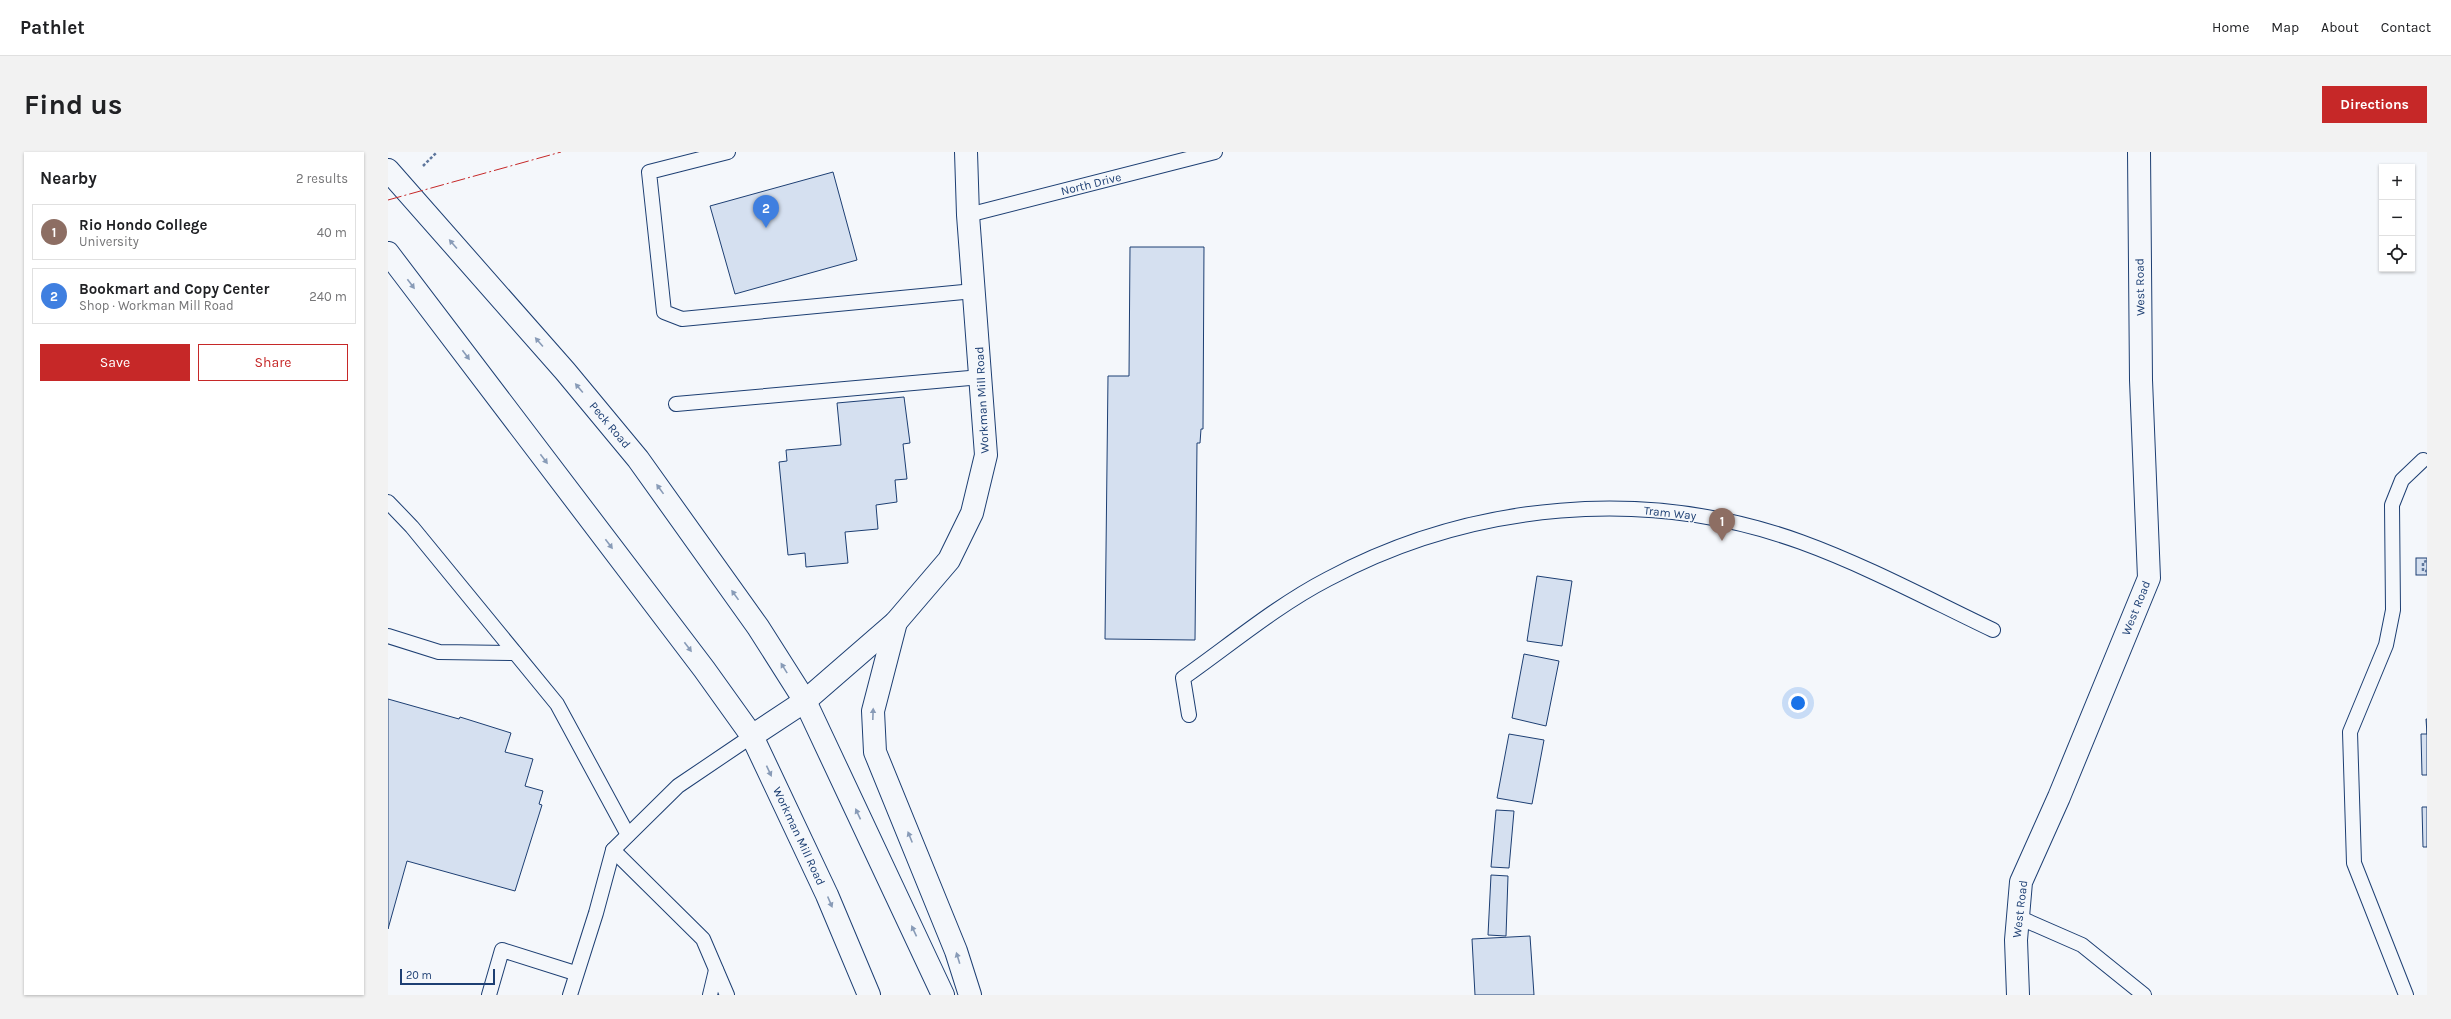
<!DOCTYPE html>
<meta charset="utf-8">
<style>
:root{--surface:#fff;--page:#f2f2f2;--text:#202124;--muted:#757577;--line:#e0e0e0;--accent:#c62828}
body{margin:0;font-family:Karla,sans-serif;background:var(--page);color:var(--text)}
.controls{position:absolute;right:12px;top:12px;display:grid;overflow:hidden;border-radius:0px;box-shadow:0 1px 3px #0004}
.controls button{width:36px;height:36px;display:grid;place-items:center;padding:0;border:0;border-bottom:1px solid var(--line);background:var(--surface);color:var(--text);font:20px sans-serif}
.scale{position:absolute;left:12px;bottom:10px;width:95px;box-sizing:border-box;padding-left:4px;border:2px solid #1d3f73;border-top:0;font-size:11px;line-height:14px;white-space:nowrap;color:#1d3f73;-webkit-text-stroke:3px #f4f7fb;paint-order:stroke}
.you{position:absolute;left:1410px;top:551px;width:14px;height:14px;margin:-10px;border:3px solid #fff;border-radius:50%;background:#1a73e8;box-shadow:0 0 0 6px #1a73e833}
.badge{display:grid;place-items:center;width:26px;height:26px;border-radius:50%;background:var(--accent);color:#fff;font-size:13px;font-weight:700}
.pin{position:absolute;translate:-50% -33px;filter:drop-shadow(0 1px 2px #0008)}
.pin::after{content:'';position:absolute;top:21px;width:14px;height:12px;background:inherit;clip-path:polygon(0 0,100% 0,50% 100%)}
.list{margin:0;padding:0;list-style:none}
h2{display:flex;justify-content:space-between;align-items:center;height:52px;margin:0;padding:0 16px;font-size:17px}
h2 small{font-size:13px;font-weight:400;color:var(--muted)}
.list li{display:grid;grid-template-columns:26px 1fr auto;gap:12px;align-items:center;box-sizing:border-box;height:56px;margin:0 8px 8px;padding:0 8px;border:1px solid var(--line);border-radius:0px}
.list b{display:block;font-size:15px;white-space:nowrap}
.list p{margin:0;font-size:13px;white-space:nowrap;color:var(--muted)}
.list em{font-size:13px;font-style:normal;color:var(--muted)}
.actions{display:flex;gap:8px;padding:12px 16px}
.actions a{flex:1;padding:9px 0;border:1px solid var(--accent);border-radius:0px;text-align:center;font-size:14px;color:var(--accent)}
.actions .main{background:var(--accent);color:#fff}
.icon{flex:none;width:22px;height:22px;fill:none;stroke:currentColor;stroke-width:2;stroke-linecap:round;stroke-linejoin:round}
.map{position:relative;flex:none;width:2039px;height:843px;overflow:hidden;border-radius:0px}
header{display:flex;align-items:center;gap:24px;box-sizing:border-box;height:56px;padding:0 20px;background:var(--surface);border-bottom:1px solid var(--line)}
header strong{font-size:19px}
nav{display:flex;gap:22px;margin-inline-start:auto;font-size:14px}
.intro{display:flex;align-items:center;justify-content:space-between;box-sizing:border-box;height:96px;padding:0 24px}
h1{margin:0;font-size:28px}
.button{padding:10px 18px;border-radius:0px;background:var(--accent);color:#fff;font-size:14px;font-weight:700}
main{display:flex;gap:24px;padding:0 24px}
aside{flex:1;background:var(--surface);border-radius:0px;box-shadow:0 1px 3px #0004}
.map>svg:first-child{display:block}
.building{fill:#d5e0f0;stroke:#1d3f73}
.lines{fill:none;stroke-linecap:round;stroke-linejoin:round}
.service-casing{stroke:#1d3f73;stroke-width:16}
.minor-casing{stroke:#1d3f73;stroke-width:24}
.tertiary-casing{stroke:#1d3f73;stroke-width:24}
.secondary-casing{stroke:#1d3f73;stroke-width:24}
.path{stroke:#5e769c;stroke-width:2.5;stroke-dasharray:3 2;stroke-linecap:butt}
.service{stroke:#f4f7fb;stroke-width:14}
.minor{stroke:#f4f7fb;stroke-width:22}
.tertiary{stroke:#f4f7fb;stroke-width:22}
.secondary{stroke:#f4f7fb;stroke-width:22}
.power{stroke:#c62828;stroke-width:1;stroke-dasharray:14 3 2 3;stroke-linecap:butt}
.oneway{fill:#889bb7}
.labels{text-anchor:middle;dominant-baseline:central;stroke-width:3;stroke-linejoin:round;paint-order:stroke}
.street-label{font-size:12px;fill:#1d3f73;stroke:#f4f7fb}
</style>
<header>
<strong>Pathlet</strong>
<nav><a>Home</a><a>Map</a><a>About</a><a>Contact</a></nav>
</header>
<div class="intro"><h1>Find us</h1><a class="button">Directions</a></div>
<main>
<aside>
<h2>Nearby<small>2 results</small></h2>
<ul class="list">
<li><span class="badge" style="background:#8d6e63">1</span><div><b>Rio Hondo College</b><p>University</p></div><em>40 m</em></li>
<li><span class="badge" style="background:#3f7fe0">2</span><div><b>Bookmart and Copy Center</b><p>Shop · Workman Mill Road</p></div><em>240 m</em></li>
</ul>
<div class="actions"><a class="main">Save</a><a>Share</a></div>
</aside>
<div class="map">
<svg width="2039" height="843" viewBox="0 0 2039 843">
<rect width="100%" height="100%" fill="#f4f7fb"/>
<g class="building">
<polygon points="445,20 469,108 347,142 322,54"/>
<polygon points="742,95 816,95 815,277 813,277 812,291 809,291 807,488 717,487 720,224 741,224"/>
<polygon points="516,245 522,291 515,292 519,327 507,328 509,350 488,353 490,377 457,380 460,411 418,415 417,401 400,403 391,310 399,309 398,298 453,293 449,251"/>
<rect x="2028" y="406" width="11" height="17"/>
<polygon points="1149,424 1184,429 1174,494 1139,489"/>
<polygon points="1136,502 1171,509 1158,574 1124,566"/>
<polygon points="0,547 71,567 72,565 123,581 117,600 145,607 137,634 155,639 151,652 154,653 127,739 19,709 0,777"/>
<polygon points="2038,567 2039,567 2039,623 2034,623 2033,582 2039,582"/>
<polygon points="1121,582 1156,588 1144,652 1109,646"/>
<polygon points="2034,655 2039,655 2039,695 2035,695"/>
<polygon points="1108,658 1126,659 1121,716 1103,715"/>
<polygon points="1103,723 1120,724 1118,784 1100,783"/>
<polygon points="1142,784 1146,843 1087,843 1084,787"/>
</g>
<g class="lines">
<defs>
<g id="service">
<polyline points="340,0 261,20 276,160 294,167 586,139"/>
<polyline points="580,63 827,0"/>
<polyline points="288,252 593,225"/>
<polyline points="0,350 24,375 169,552 240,683"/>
<polyline points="0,484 51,500 127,501"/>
<path d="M801,563l-6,-37c47,-33 93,-72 145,-99 144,-77 318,-93 473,-37 66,24 129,58 192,88"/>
<polyline points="225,698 315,787 339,843"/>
<polyline points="1630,765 1694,793 1756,843"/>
<polyline points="101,843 114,798 187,821"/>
<polyline points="182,843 208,761 225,698 290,634 364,584"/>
<polyline points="322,843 328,818"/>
<polyline points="2018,843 1966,711 1962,580 1998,493 2005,458 2004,353 2014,328 2035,308"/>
</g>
<polyline id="minor" points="1630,843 1628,788 1633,730 1671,645 1761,426 1753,228 1751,0"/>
<polyline id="tertiary" points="364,584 417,549 508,470 561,408 584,361 598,303 580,63 578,0"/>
<g id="secondary">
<polyline points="0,18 177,219 250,307 370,475 417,549 555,843"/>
<polyline points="0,101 316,517 364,584 439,743 481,843"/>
<polyline points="508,470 485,559 487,600 568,799 582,843"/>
</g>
</defs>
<use href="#service" class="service-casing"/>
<use href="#minor" class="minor-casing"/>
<use href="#tertiary" class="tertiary-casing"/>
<use href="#secondary" class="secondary-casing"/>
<g class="path">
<polyline points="35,14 49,0"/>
<polyline points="2039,409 2035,410 2035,419 2039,419"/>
</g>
<use href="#service" class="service"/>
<use href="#minor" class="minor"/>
<use href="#tertiary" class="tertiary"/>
<use href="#secondary" class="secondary"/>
<polyline class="power" points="0,48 173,0"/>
</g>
<defs><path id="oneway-solid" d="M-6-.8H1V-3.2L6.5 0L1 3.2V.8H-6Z"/></defs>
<g class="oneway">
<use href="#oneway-solid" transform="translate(65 92) rotate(-131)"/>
<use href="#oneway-solid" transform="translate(23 132) rotate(53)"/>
<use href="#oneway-solid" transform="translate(151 190) rotate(-131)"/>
<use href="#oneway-solid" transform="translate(78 203) rotate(53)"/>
<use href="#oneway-solid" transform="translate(191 236) rotate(-130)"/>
<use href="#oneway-solid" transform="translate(156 307) rotate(53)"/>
<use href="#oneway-solid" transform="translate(272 337) rotate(-126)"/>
<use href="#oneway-solid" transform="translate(221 392) rotate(53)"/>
<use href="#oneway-solid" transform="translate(347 443) rotate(-126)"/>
<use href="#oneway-solid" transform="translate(300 495) rotate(53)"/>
<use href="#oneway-solid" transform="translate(396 516) rotate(-122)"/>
<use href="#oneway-solid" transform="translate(485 562) rotate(-88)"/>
<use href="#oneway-solid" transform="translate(381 619) rotate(65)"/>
<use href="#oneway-solid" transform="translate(470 662) rotate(-115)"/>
<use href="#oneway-solid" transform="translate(522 685) rotate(-112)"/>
<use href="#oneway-solid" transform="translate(442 750) rotate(67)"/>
<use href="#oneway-solid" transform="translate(526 779) rotate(-115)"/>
<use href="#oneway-solid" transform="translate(570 806) rotate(-107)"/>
</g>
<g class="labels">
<g class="street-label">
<text transform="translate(703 32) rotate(-14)">North Drive</text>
<text transform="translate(1752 135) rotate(-91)">West Road</text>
<text transform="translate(594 248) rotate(-93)">Workman Mill Road</text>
<text transform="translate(222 273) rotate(50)">Peck Road</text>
<text transform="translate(1282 361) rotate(6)">Tram Way</text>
<text transform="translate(1748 456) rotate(-68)">West Road</text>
<text transform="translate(411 684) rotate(65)">Workman Mill Road</text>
<text transform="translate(1632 757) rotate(-83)">West Road</text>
</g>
</g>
</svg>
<div class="controls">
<button>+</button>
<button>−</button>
<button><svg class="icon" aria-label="locate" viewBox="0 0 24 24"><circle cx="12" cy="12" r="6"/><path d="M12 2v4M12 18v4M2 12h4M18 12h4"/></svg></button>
</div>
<div class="scale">20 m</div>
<div class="you"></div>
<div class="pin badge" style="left:1334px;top:389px;background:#8d6e63">1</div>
<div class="pin badge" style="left:378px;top:76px;background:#3f7fe0">2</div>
</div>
</main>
